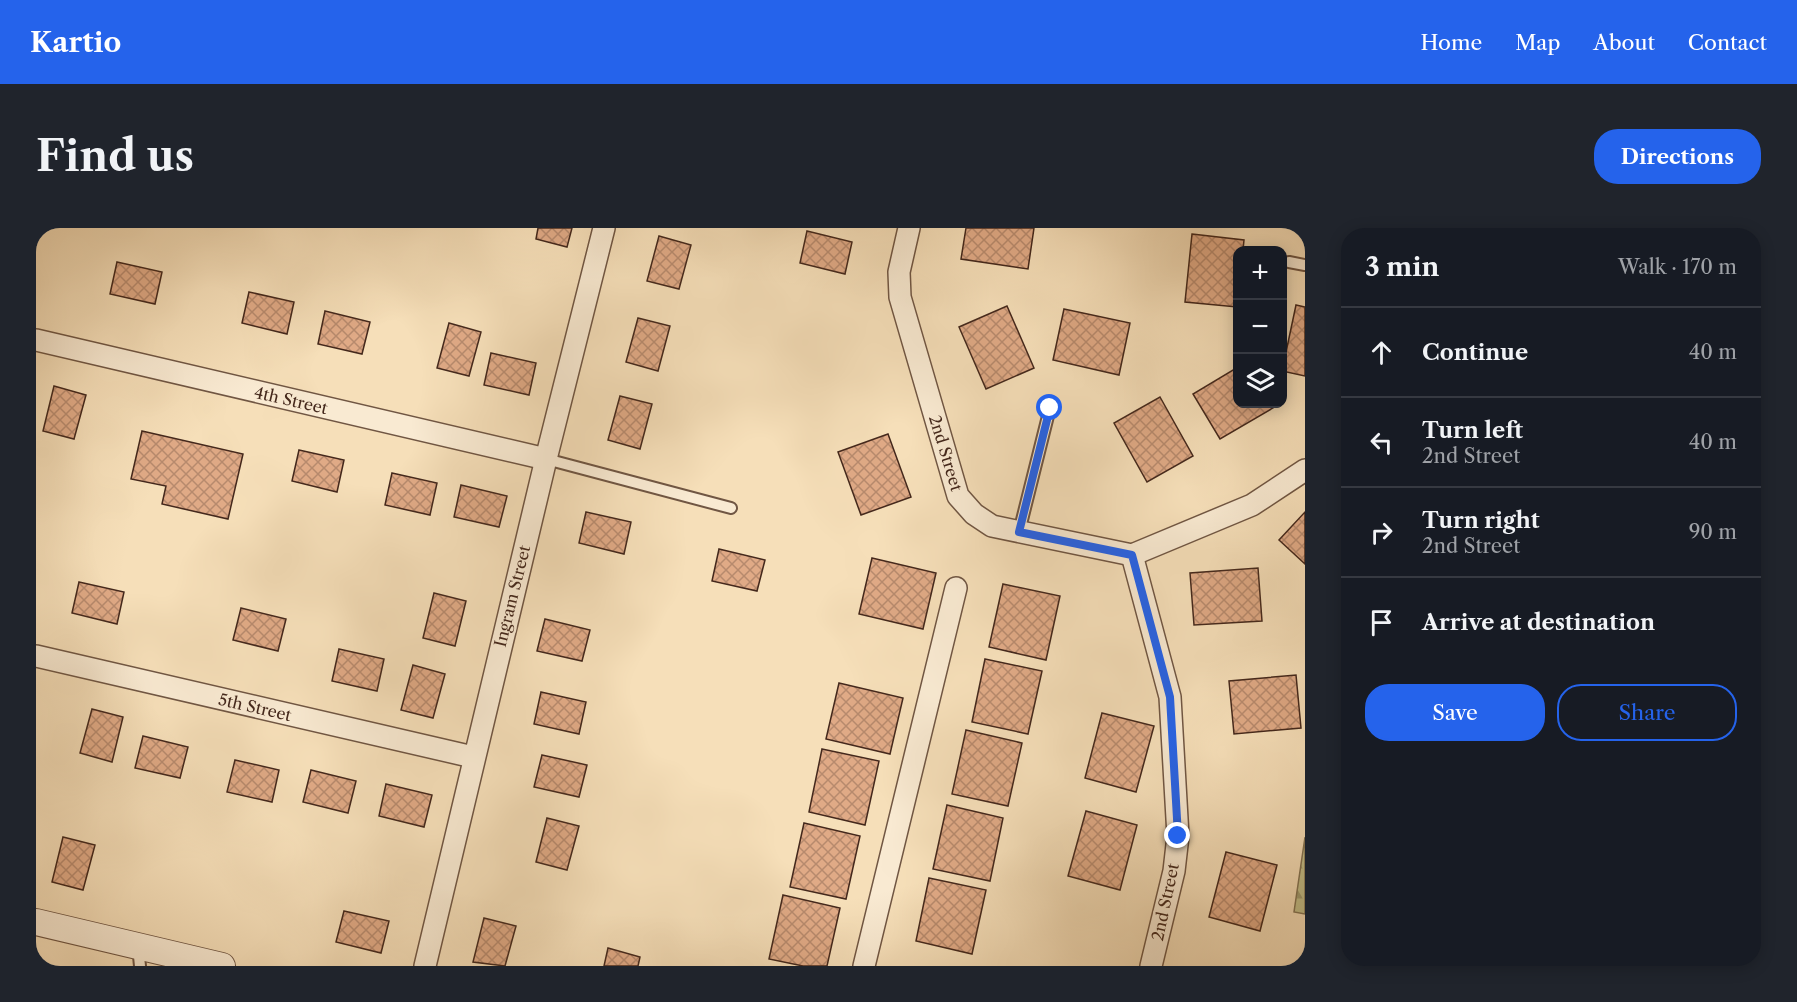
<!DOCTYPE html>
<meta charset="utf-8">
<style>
:root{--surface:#171b24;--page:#20242c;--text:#f1f3f6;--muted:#9ea1a6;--line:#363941;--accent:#2563eb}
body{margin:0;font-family:"Libre Caslon Text",serif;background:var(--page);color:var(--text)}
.controls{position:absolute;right:18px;top:18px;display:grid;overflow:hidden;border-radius:12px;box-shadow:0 3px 15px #0003}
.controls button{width:54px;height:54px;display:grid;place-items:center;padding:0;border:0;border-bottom:2px solid var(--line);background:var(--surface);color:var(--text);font:30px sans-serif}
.stop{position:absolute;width:18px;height:18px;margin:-14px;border:4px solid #2563eb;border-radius:50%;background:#fff}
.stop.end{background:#2563eb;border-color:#fff;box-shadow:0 2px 6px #0008}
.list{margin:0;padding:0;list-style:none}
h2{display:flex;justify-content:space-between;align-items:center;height:78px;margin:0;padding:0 24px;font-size:26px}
h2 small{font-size:20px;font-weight:400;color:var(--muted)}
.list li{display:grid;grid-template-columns:39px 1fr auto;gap:18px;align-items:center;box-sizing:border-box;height:90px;padding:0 24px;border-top:2px solid var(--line)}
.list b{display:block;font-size:22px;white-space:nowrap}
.list p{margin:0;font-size:20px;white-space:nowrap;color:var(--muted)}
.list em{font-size:20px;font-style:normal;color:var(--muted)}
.actions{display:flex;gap:12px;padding:18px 24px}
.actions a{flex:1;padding:14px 0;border:2px solid var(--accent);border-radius:24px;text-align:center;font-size:21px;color:var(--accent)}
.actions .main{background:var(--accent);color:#fff}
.icon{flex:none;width:33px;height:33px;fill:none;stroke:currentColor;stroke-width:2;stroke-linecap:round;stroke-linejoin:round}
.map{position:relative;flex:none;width:1269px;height:738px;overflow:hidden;border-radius:24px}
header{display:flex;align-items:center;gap:36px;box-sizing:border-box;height:84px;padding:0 30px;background:var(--accent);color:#fff}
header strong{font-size:28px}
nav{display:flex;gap:33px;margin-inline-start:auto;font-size:21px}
.intro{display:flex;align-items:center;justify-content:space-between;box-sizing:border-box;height:144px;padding:0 36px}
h1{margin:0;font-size:42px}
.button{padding:15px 27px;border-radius:24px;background:var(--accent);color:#fff;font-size:21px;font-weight:700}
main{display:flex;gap:36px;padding:0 36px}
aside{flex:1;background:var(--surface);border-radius:24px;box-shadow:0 3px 15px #0003}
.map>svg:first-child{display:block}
.forest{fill:url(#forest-firs);stroke:#837454;stroke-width:1.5}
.building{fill:url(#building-cross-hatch);stroke:#44281c;stroke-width:1.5}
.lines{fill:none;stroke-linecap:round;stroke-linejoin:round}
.service-casing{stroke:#705643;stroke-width:14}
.minor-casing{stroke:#705643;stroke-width:24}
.tertiary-casing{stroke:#705643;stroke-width:28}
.service{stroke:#f9ead2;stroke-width:10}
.minor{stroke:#f9ead2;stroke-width:21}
.tertiary{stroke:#f9ead2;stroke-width:26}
.route{stroke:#2563eb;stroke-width:8}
.labels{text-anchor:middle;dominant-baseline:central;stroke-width:4.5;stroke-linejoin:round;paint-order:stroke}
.street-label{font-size:16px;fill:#44281c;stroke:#f9ead2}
</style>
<header>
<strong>Kartio</strong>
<nav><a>Home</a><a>Map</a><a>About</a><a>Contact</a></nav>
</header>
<div class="intro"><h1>Find us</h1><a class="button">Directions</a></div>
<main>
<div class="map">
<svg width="1269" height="738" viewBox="0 0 1269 738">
<defs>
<pattern id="forest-firs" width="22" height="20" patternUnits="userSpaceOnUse" patternTransform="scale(1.5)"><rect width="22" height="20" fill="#c2c08b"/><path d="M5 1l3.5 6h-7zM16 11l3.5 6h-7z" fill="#9f9c71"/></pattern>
<pattern id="building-cross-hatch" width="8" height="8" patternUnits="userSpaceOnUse" patternTransform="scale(1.5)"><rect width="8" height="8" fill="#e0aa86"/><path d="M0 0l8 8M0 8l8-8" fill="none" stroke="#b78a6d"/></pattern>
</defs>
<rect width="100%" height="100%" fill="#f6dfb9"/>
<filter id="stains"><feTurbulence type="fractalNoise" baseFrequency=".00333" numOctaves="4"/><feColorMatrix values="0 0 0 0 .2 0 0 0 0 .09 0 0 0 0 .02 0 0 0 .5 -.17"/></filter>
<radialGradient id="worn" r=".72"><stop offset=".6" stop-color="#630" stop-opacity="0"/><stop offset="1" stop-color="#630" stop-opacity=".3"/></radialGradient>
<polygon class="forest" points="1269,609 1269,686 1258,684"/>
<g class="building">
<polygon points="502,0 536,0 531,19 500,11"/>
<polygon points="930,0 998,0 992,41 925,31"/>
<polygon points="771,3 816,14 809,46 764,35"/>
<polygon points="1156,6 1208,12 1207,22 1202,22 1201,79 1149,74"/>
<polygon points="623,8 655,17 643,61 611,53"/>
<polygon points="81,34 126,44 119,76 74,66"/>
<polygon points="213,64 258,74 251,106 206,95"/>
<polygon points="1260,77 1269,79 1269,148 1246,143"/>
<polygon points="971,78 998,140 950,161 923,99"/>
<polygon points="1028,81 1094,95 1083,147 1017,132"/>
<polygon points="289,83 334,94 326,126 282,116"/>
<polygon points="602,90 634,98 622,143 590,134"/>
<polygon points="413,95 445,104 433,148 401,140"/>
<polygon points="455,125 500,135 493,167 448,157"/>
<polygon points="1202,139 1202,176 1242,177 1184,211 1157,166"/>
<polygon points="18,158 50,167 38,211 7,203"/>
<polygon points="584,168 616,176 604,221 572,212"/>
<polygon points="1124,169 1157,228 1111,254 1078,195"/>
<polygon points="106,203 207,226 192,291 126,276 130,258 95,251"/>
<polygon points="852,206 875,269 825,287 802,224"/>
<polygon points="263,222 308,232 301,264 256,253"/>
<polygon points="356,245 401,255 394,287 349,277"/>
<polygon points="425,257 471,268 463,299 418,289"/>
<polygon points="550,284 595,294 588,326 543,315"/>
<polygon points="1269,284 1269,336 1243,312"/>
<polygon points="683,321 729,332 721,363 676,353"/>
<polygon points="836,330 900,345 887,401 823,386"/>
<polygon points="1222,340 1226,393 1158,397 1154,345"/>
<polygon points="43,354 88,364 81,396 36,385"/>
<polygon points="967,356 1024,368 1010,432 953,419"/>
<polygon points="398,365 430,373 419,418 387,410"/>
<polygon points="205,380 250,391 242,423 197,412"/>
<polygon points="509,391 554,402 546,433 501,423"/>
<polygon points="303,421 348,431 341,463 296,453"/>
<polygon points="949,431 1006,443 992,506 936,494"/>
<polygon points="377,437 409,446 397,490 365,482"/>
<polygon points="1260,447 1265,500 1198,506 1193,453"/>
<polygon points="803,455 867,470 854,526 790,511"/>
<polygon points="505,464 550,474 543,506 498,496"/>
<polygon points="56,481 87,489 76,534 44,525"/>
<polygon points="1066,485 1118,498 1100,564 1049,550"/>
<polygon points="930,502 986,515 972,578 916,566"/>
<polygon points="107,508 152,519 144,550 99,540"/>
<polygon points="786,521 843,533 829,597 773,584"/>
<polygon points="506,527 551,537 543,569 498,559"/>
<polygon points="199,532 243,542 236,574 191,564"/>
<polygon points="275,542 320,553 312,585 267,574"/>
<polygon points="350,556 396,567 388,599 343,588"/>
<polygon points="911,577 967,590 954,653 897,641"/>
<polygon points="1050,583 1101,597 1084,662 1032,648"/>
<polygon points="511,590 543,598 531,642 500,634"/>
<polygon points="768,595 824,608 810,671 754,659"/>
<polygon points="27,609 59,617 47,662 16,654"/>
<polygon points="1190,624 1241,637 1224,703 1173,689"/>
<polygon points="893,650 950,662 936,726 880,713"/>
<polygon points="747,667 804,680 791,738 767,738 733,731"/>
<polygon points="308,683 353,693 345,725 300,714"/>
<polygon points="448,690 480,698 469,738 437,734"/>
<polygon points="572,720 604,729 602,738 568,738"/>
</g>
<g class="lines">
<defs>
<g id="service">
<polyline points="1253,34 1269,37"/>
<polyline points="510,231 695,280"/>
<polyline points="983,304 1014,180"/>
<polyline points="102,718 104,738"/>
</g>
<g id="minor">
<polyline points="873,0 863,44 864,69 922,268 938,286 956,298 1096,327 1216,277 1269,242"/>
<polyline points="0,112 510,231"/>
<polyline points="1096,327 1134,469 1142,608 1138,643 1115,738"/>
<polyline points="0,428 437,529"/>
<polyline points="389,738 510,231 568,0"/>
<polyline points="828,738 920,360"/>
</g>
<polyline id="tertiary" points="0,694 186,738"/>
</defs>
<use href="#service" class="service-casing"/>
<use href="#minor" class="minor-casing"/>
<use href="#tertiary" class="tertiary-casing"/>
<use href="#service" class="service"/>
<use href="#minor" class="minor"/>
<use href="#tertiary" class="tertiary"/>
</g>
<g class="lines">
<polyline class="route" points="1014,180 983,304 1096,327 1134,469 1142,608"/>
</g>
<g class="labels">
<g class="street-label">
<text transform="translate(255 172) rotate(13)">4th Street</text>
<text transform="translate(910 225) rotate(73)">2nd Street</text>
<text transform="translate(476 368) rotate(-76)">Ingram Street</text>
<text transform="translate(219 479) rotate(13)">5th Street</text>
<text transform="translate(1129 674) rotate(-78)">2nd Street</text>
</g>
</g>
<rect width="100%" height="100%" filter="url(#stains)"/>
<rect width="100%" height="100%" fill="url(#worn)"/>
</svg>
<div class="controls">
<button>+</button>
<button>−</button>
<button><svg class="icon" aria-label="layers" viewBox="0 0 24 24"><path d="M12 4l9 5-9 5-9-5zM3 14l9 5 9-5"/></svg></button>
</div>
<div class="stop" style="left:1014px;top:180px"></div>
<div class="stop end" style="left:1142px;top:608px"></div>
</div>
<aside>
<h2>3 min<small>Walk · 170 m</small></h2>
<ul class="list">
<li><svg class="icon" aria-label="ahead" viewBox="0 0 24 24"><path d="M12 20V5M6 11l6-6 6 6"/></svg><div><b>Continue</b></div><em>40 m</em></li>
<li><svg class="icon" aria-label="left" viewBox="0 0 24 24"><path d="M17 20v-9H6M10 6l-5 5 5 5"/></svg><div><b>Turn left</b><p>2nd Street</p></div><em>40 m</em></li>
<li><svg class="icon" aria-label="right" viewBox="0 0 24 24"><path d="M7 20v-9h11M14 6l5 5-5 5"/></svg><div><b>Turn right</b><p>2nd Street</p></div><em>90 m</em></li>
<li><svg class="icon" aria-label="arrive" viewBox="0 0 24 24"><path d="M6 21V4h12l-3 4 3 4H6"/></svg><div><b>Arrive at destination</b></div></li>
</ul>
<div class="actions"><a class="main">Save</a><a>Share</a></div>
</aside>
</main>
